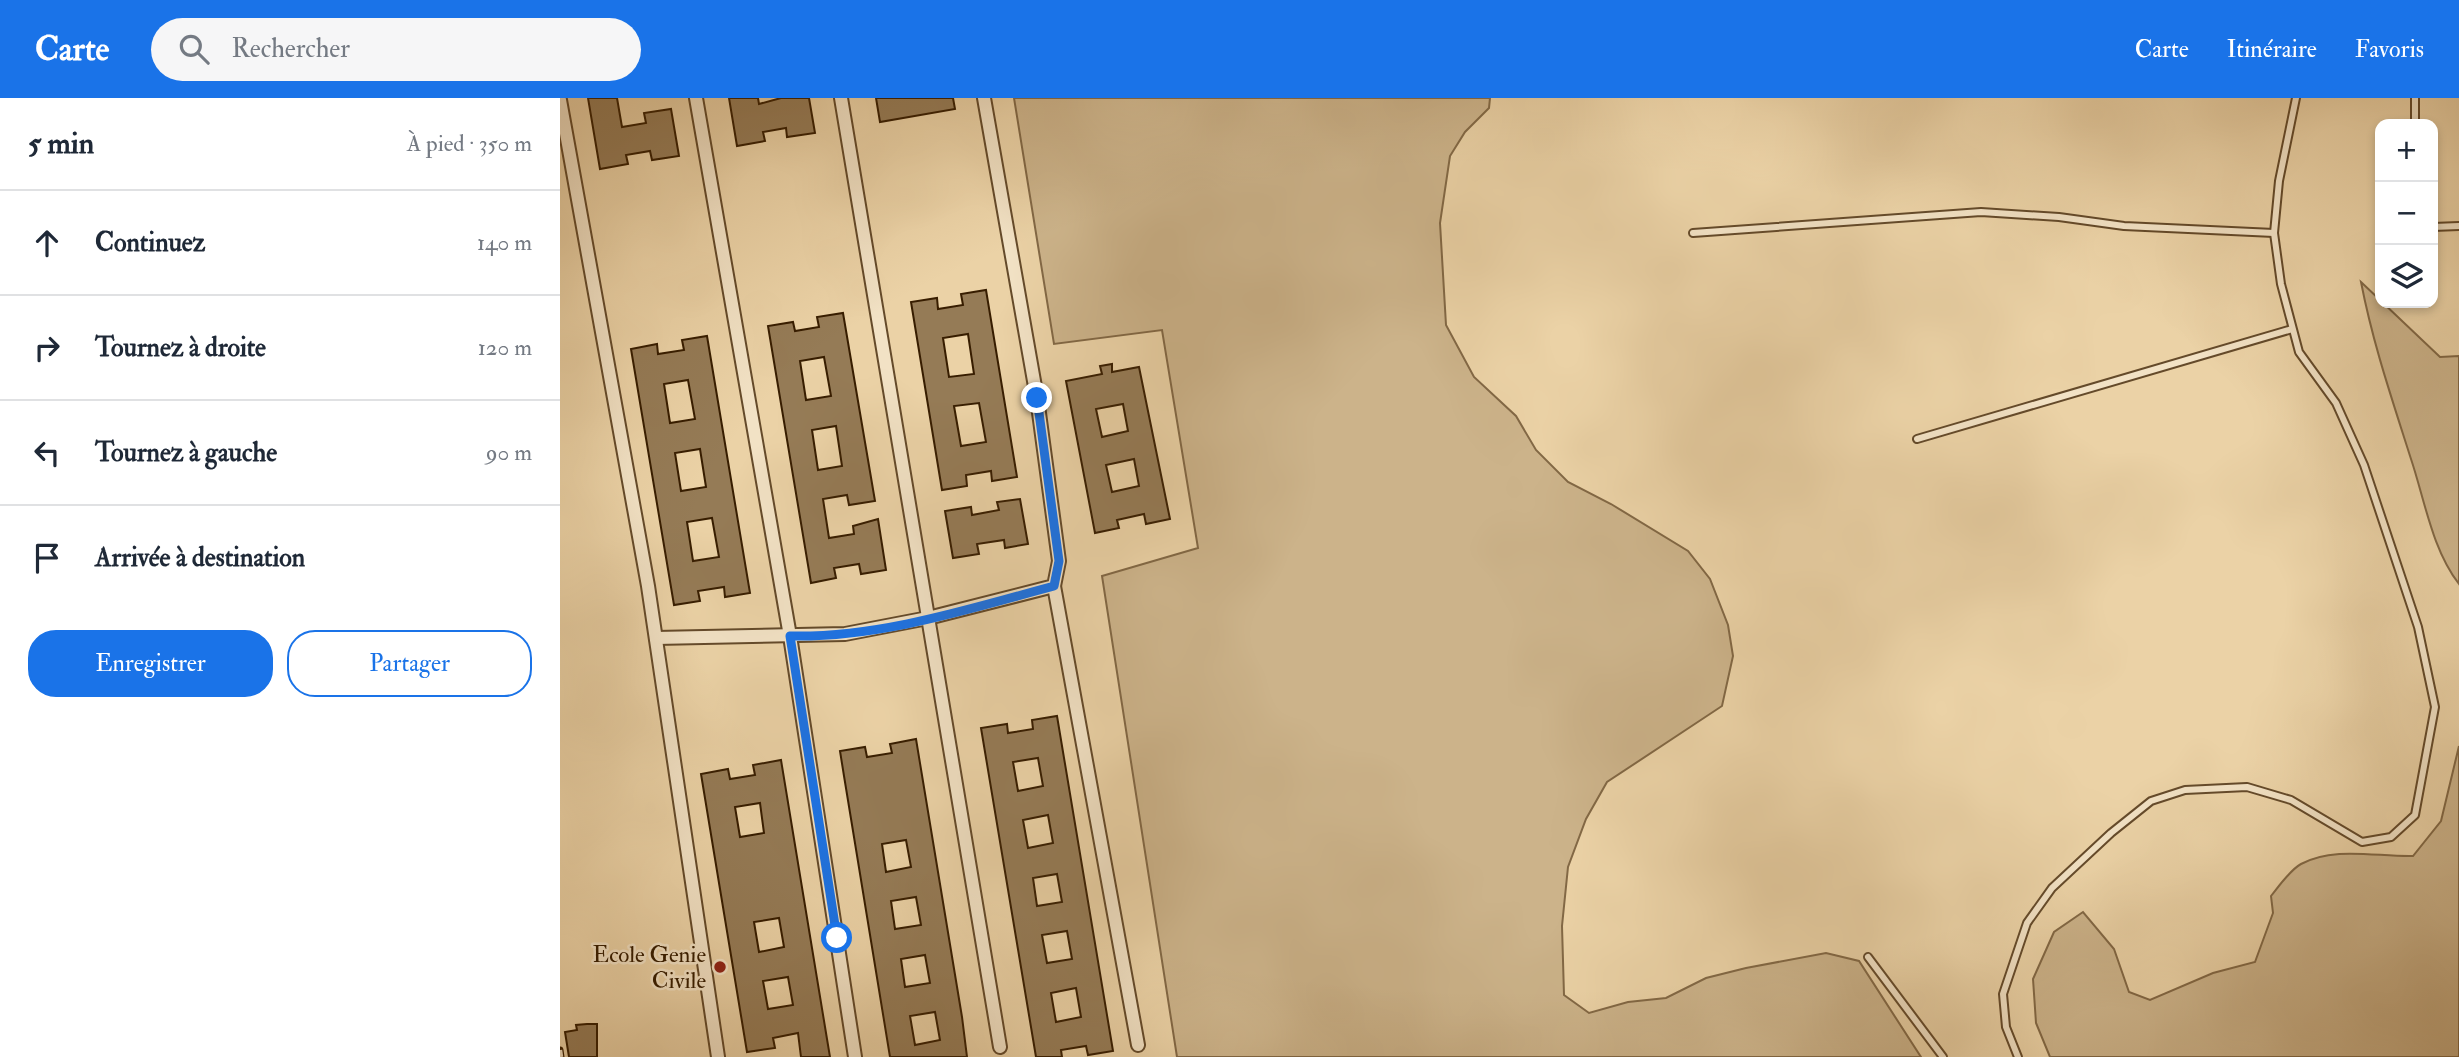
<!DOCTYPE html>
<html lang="fr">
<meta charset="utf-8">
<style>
:root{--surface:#fff;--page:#f6f6f7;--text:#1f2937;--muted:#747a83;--line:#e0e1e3;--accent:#1a73e8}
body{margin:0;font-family:"IM FELL Double Pica",serif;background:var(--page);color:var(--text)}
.controls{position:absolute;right:21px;top:21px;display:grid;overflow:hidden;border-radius:14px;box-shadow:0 4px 10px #0003}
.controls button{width:63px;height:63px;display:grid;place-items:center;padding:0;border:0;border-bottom:2px solid var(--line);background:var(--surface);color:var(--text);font:35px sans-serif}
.stop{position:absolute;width:21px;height:21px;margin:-16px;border:5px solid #1a73e8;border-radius:50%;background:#fff}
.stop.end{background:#1a73e8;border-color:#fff;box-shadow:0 2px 7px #0008}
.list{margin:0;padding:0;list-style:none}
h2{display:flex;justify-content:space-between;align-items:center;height:91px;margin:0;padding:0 28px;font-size:30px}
h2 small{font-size:23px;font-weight:400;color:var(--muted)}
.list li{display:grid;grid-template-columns:46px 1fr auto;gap:21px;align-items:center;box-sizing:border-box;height:105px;padding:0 28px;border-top:2px solid var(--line)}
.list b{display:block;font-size:26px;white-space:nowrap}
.list em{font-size:23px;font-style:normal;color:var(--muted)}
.actions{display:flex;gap:14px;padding:21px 28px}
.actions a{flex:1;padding:16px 0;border:2px solid var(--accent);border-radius:28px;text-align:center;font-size:24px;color:var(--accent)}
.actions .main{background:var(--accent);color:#fff}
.icon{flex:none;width:38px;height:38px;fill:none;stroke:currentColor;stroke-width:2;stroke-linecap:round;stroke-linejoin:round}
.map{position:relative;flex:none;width:1899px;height:959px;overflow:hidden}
header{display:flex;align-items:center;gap:42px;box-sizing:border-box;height:98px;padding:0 35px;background:var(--accent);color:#fff}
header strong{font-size:33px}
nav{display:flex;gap:38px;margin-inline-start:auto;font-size:24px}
.search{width:490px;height:63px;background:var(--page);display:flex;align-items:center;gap:18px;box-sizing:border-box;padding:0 24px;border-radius:38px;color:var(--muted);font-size:26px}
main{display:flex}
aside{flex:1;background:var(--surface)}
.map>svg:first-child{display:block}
.green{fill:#ccb38a;stroke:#826845;stroke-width:2}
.building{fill:#957b56;stroke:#371d00;stroke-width:2;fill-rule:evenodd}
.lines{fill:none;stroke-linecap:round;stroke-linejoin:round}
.service-casing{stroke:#644a2a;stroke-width:10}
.minor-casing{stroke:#644a2a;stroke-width:16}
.service{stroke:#f2e2c5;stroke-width:6}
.minor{stroke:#f2e2c5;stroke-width:12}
.rail-casing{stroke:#371d00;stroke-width:7}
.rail{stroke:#f2e2c5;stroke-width:4.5;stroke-dasharray:13;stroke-linecap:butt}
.route{stroke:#1a73e8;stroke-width:9}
.poi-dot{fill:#8f2418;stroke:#f2e2c5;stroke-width:2.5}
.labels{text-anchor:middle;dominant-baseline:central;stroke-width:5;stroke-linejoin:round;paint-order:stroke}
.poi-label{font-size:23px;fill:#371d00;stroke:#f2e2c5;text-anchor:end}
</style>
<header>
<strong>Carte</strong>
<div class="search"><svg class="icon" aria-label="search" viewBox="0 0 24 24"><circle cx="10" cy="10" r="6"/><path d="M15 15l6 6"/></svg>Rechercher</div>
<nav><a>Carte</a><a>Itinéraire</a><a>Favoris</a></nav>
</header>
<main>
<aside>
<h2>5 min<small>À pied · 350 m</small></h2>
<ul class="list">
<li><svg class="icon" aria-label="ahead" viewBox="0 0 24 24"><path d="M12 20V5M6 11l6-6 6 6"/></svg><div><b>Continuez</b></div><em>140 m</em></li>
<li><svg class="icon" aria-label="right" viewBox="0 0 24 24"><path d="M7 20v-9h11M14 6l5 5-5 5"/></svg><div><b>Tournez à droite</b></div><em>120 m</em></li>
<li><svg class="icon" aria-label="left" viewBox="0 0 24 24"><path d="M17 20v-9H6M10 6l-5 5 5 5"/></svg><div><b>Tournez à gauche</b></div><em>90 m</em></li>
<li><svg class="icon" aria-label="arrive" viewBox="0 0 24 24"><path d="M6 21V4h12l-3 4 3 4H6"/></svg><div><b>Arrivée à destination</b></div></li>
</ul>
<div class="actions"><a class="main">Enregistrer</a><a>Partager</a></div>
</aside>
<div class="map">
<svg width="1899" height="959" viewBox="0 0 1899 959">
<rect width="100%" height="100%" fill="#ebd2a6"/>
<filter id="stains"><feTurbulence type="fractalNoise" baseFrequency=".00286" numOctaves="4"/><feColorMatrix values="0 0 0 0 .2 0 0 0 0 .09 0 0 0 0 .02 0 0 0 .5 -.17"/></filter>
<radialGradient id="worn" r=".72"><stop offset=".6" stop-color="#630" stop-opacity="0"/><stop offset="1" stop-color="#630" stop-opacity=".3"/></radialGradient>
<g class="green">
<polygon points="454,0 930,0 929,10 905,34 890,58 880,125 886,227 914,279 956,318 976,352 1008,384 1051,406 1128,453 1150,481 1168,527 1173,558 1162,608 1047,684 1026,721 1008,769 1002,828 1004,897 1029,915 1068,904 1106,900 1146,880 1186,870 1266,855 1299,863 1361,959 617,959 542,478 638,450 602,232 494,246"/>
<path d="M1801,184l79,75 19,-1v228c-27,-35 -34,-83 -48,-125 -19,-60 -38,-115 -50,-177z"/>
<path d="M1899,648v311h-409l-14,-34 -3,-44 21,-47 29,-20 31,37 15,43 21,8 63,-27 42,-11 18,-49 -2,-17c8,-10 19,-26 30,-32 33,-18 76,-7 112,-8l28,-35z"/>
</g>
<g class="building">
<polygon points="28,0 57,0 62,29 86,25 84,15 111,11 119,58 92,62 90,53 66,57 68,66 40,71"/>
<polygon points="169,0 198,0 199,6 221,0 249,0 255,35 227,39 226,30 203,34 205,43 177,48"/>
<polygon points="316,0 393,0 395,11 320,24"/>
<path d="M426,192l31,187 -25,4 -1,-10 -25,4 1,11 -25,4 -31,-188 26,-4 1,11 25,-4 -2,-11zM408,236l6,40 -25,3 -6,-39zM419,305l7,39 -25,4 -7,-40z"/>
<path d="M283,215l32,188 -26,4 -2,-10 -24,4 6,39 25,-4 -1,-8 25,-7 8,51 -25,4 -2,-10 -25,4 2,10 -25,5 -43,-257 25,-4 2,9 24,-4 -2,-10zM264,259l7,39 -25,4 -6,-39zM276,328l6,40 -24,4 -6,-40z"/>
<path d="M147,238l43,257 -25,4 -1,-10 -26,4 2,10 -26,4 -43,-256 26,-5 1,10 26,-4 -2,-10zM128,282l7,39 -25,4 -6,-39zM140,351l6,38 -25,4 -6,-38zM152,420l7,39 -26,4 -6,-39z"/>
<path d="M552,266v8l27,-5 31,152 -24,5 -2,-10 -27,6 2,8 -24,5 -29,-152 36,-7 -2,-8zM563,306l5,27 -26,6 -6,-28zM574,361l5,27 -27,6 -6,-27z"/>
<polygon points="460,401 468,446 445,450 444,442 417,446 419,456 393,460 385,413 411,409 412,417 439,412 437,404"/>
<path d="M497,618l56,335 -25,4 -2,-9 -25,4 1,7h-26l-55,-329 26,-4 1,9 25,-4 -1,-9zM478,660l5,28 -25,5 -5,-29zM488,717l5,28 -25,5 -5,-28zM497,776l5,28 -25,4 -4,-28zM507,833l5,28 -25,4 -5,-28zM516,890l5,29 -25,5 -5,-29z"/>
<path d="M356,641l46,278 5,40h-77l-46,-281 -4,-25 25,-4 2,10 25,-4 -2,-9zM346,742l5,27 -25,5 -4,-28zM356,799l5,28 -26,4 -4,-28zM365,857l5,28 -25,4 -4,-28zM375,914l5,28 -25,5 -5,-29z"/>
<path d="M221,662l46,279 3,18h-29l-3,-24 -25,5 2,10 -28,4 -27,-163 -19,-115 27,-5 2,10 25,-4 -2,-10zM200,705l4,30 -24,4 -5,-30zM219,820l5,29 -25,5 -5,-30zM228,879l5,28 -25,4 -5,-28z"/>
<polygon points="27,926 37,926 37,959 9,959 5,934 17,932 16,927"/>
</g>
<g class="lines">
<defs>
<g id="service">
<polyline points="1855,0 1855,26"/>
<polyline points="1873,129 1899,128"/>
<polyline points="1133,135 1421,114 1499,119 1564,128 1714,135"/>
<polyline points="1357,341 1732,231"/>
<polyline points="1308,859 1383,959"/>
<polyline points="1458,959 1446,929 1443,896 1467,825 1492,790 1551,735 1591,703 1625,692 1687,689 1731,702 1802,744 1831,739 1855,717 1875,609 1858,529 1804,367 1776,305 1739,254 1721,186 1714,135 1719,83 1736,0"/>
</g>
<g id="minor">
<polyline points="136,0 230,538 295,959"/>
<polyline points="281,0 440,949"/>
<polyline points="0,2 88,488 158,959"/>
<polyline points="494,488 578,947"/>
<polyline points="96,540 285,536 368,520 494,488 499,463 477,300 424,0"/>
</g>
</defs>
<use href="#service" class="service-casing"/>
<use href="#minor" class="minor-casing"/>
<use href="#service" class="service"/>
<use href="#minor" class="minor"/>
<defs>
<polyline id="rail" points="0,952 1,959"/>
</defs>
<use href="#rail" class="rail-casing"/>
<use href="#rail" class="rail"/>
</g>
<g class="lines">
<path class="route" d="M277,840l-47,-302c89,2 179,-27 264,-50l5,-25 -22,-163"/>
</g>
<circle class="poi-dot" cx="160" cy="869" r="7"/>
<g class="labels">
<g class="poi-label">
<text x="146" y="856">Ecole Genie<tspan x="146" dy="26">Civile</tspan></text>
</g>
</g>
<rect width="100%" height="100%" filter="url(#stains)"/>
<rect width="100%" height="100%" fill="url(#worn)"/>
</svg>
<div class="controls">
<button>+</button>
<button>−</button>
<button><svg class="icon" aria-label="layers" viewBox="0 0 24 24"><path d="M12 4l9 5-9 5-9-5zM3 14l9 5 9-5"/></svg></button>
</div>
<div class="stop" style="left:277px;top:840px"></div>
<div class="stop end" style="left:477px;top:300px"></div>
</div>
</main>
